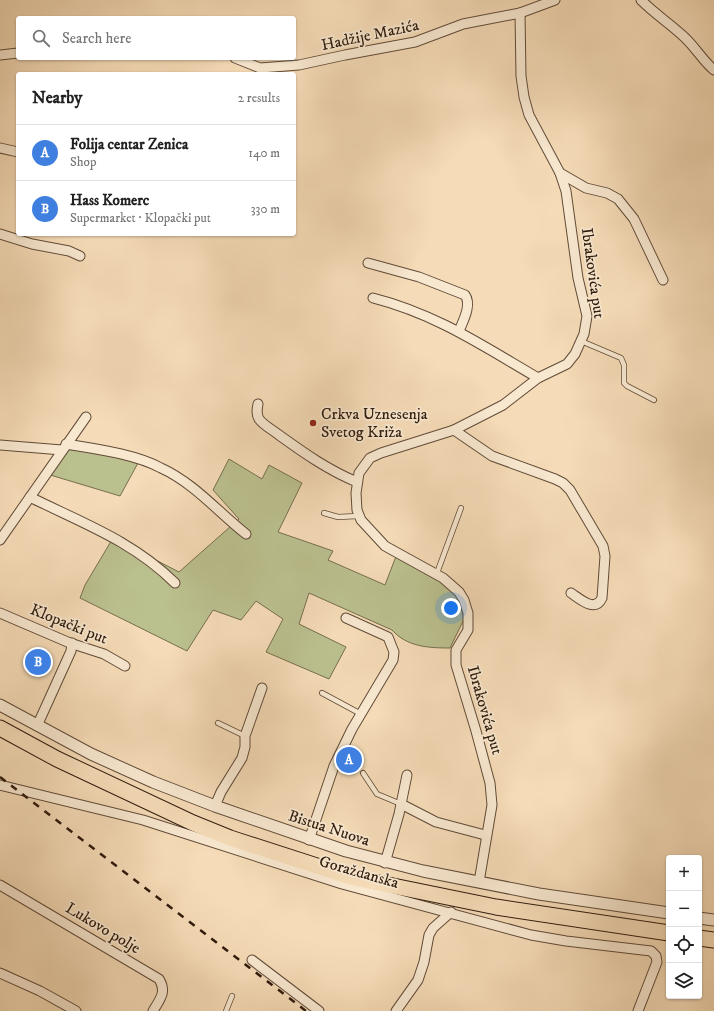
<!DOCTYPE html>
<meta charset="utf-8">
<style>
:root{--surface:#fff;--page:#f2f2f2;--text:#222;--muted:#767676;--line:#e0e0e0;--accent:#ea580c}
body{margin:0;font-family:"IM FELL DW Pica",serif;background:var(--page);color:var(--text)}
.controls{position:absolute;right:12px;bottom:12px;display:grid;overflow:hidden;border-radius:4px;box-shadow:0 1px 3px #0004}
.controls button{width:36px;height:36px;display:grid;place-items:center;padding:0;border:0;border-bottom:1px solid var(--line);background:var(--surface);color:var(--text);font:20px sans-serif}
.you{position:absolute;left:451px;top:608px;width:14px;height:14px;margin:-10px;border:3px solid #fff;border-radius:50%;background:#1a73e8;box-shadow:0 0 0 6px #1a73e833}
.badge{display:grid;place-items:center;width:26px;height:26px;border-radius:50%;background:var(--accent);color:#fff;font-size:13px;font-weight:700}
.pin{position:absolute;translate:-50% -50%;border:2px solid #fff;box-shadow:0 1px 4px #0006}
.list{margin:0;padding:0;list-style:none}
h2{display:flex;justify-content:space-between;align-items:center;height:52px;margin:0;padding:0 16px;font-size:17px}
h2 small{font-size:13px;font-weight:400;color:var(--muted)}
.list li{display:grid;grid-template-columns:26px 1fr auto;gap:12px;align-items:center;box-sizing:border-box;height:56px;padding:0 16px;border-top:1px solid var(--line)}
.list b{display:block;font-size:15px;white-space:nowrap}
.list p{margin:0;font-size:13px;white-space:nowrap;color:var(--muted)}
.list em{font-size:13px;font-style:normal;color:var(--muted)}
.icon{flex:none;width:22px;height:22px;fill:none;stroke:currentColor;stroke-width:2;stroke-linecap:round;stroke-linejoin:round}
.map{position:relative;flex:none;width:714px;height:1011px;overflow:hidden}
.search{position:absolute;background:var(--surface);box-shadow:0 1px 3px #0004;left:16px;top:16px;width:280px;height:44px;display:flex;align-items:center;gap:10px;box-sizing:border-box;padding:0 14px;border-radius:4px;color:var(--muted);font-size:15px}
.panel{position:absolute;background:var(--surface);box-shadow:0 1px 3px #0004;left:16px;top:72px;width:280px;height:164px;border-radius:4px}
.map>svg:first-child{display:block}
.green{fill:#bbc08f;stroke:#766e4e}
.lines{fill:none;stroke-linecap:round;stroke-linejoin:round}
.service-casing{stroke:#614b38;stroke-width:6}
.minor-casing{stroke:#614b38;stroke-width:11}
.tertiary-casing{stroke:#614b38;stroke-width:13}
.trunk-casing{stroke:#301b0d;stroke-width:17}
.service{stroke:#f8e8d0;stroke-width:4.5}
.minor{stroke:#f8e8d0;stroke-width:9}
.tertiary{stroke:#f8e8d0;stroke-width:11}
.trunk{stroke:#f5dbb7;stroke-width:15}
.rail{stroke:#301b0d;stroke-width:2.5;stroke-dasharray:7 7;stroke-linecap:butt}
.poi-dot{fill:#8f2418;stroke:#f8e8d0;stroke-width:1.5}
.labels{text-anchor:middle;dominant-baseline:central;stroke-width:3.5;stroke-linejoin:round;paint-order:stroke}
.street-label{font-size:16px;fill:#301b0d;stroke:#f8e8d0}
.poi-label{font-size:16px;fill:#301b0d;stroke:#f8e8d0;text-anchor:start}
</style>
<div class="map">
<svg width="714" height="1011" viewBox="0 0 714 1011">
<rect width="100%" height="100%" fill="#f5dbb7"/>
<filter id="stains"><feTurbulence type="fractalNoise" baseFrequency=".005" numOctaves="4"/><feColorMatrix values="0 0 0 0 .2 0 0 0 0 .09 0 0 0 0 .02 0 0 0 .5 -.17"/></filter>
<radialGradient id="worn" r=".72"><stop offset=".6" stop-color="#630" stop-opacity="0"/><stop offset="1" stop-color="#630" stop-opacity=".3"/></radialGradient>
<g class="green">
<polygon points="71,448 86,449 138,463 120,496 47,474 61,453"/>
<path d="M229,459l33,20 7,-14 33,18 -24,49 55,19 -5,9 57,25 13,-34 44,26 16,18 6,24 -14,29c-21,0 -43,-1 -58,-18l-83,-37 -10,31 47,23 -17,32 -63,-27 17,-33 -27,-18 -15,19 -28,-10 -26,41 -107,-53 5,-13 28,-47 66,34 60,-53 -26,-29z"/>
</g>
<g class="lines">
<defs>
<g id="service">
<polyline points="581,341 621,358 624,365 624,383 627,386 654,400"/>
<polyline points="324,513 338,517 358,516"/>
<polyline points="437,573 461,508"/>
<polyline points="322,693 361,714"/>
<polyline points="218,723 245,736"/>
<polyline points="363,773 377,794 401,804"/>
<polyline points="226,1011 232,996"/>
</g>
<g id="minor">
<path d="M641,0c13,13 28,23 41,35 12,10 20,25 32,35"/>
<polyline points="0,55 18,53"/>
<polyline points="235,58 260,68 299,65 345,55 415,42 463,24 520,13 555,0"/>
<polyline points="0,148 18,152"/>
<polyline points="560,173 586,188 607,193 618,199 634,219 663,280"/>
<polyline points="0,234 32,244 69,251 80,256"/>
<path d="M368,263l51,14 46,18c7,10 -2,26 -6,36"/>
<path d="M373,298c63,16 110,48 165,80"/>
<path d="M258,404c-1,5 -2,10 1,15 4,6 14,11 20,16 25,18 49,35 78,47"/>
<path d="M454,430l38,26 63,23 8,4 7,7 33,56 2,10 -3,42c-7,15 -22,1 -31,-5"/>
<path d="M66,444c30,5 69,10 95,24 33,15 57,44 85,66"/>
<polyline points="0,445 62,450"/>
<path d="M30,497c52,26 103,44 145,86"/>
<polyline points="0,540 86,417"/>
<polyline points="0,613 70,643 104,654 125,666"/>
<polyline points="37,726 71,651 72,643"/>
<polyline points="0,785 143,820 342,884 531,935 566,941 651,951 656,956 657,962 638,1011"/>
<polyline points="401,804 436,822 485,835"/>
<polyline points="215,806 221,792 242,758 245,747 245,736 262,688"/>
<polyline points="309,840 334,766 352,729 393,660 394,652 388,637 346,618"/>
<polyline points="385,863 399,814 407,775"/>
<polyline points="479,882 492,805 490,783 476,731 456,665 456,650 468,630 468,613 464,600 459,592 443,578 385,546 361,520 357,510 356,493 359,473 370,458 381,453 454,430 503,405 538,378 567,364 575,354 584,334 587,316 578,278 566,191 560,173 529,115 524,97 521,76 520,13"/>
<path d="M0,885l159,94c8,13 1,20 -6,32"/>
<polyline points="252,960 319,1011"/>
<polyline points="0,973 40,991 76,1011"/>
<polyline points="396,1011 418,980 424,962 429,935 433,928 451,912"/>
</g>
<g id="tertiary">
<polyline points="0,705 91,754 153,782 215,806 346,851 423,871 539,894 669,913"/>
<polyline points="699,918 714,920"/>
</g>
<g id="trunk">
<polyline points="0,728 57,759 193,823 230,838 354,878 496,907 669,933"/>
<polyline points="699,938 714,940"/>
</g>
</defs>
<use href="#service" class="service-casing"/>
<use href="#minor" class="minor-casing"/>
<use href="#tertiary" class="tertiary-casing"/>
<use href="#trunk" class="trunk-casing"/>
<use href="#service" class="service"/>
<use href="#minor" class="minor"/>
<use href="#tertiary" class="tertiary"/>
<use href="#trunk" class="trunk"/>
<polyline class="rail" points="0,777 306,1011"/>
</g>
<circle class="poi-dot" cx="313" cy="423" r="4"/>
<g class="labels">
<g class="street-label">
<text transform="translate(370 35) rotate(-12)">Hadžije Mazića</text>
<text transform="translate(593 273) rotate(82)">Ibrakovića put</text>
<text transform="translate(69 624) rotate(22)">Klopački put</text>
<text transform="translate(485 710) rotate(74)">Ibrakovića put</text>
<text transform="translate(329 828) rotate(18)">Bistua Nuova</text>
<text transform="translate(359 872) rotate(16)">Goraždanska</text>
<text transform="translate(103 928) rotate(31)">Lukovo polje</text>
</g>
<g class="poi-label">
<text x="321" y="414">Crkva Uznesenja<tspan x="321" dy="18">Svetog Križa</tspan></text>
</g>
</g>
<rect width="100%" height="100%" filter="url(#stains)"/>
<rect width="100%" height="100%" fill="url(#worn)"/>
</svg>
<div class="controls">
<button>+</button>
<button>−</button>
<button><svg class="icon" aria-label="locate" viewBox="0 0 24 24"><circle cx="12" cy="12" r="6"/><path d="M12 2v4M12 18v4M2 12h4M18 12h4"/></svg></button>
<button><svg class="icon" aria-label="layers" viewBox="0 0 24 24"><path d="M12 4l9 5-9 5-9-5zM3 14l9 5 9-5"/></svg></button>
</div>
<div class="you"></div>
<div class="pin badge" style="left:349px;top:760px;background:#3f7fe0">A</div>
<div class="pin badge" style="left:38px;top:662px;background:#3f7fe0">B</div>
<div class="search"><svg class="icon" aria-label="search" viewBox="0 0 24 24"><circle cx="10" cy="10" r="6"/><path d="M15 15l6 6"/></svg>Search here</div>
<section class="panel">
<h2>Nearby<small>2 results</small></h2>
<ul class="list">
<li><span class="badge" style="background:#3f7fe0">A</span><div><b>Folija centar Zenica</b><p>Shop</p></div><em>140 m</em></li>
<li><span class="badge" style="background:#3f7fe0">B</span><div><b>Hass Komerc</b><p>Supermarket · Klopački put</p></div><em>330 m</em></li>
</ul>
</section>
</div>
